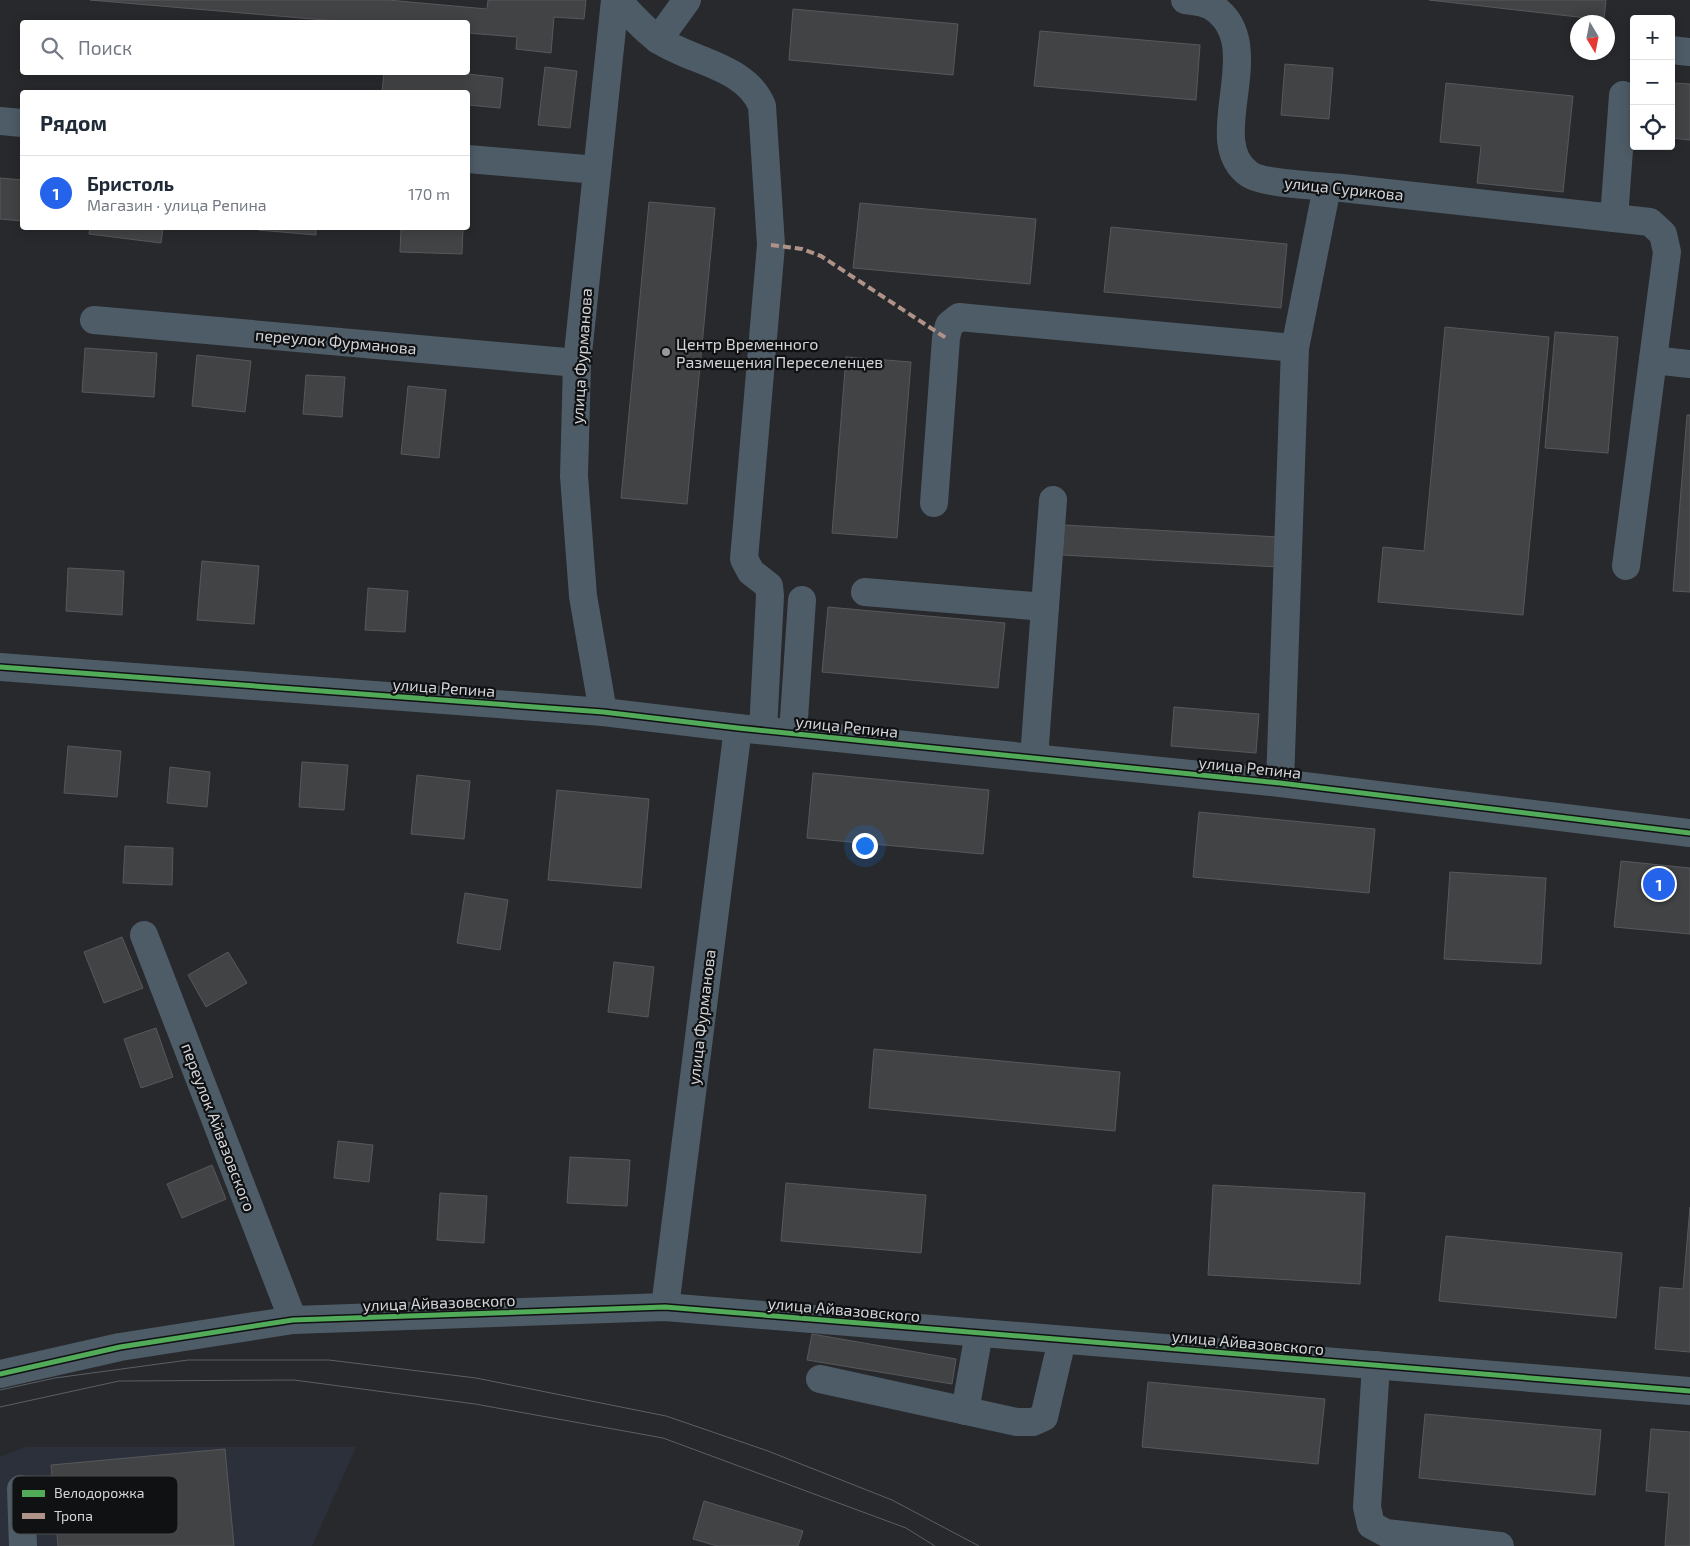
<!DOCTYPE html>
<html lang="ru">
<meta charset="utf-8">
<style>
:root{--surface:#fff;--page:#f2f2f3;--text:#1f2937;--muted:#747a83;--line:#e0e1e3;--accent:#2563eb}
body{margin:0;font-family:"Exo 2",sans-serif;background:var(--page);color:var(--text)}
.controls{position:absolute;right:15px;top:15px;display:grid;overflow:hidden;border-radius:5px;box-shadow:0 2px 12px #0003}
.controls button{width:45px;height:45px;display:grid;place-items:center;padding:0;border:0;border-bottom:1px solid var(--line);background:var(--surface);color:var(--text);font:25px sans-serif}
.compass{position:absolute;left:1570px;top:15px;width:45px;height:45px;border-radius:50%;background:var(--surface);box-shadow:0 2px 12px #0003;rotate:170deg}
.you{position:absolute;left:864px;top:845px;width:18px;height:18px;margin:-12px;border:4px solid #fff;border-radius:50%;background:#1a73e8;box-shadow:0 0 0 8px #1a73e833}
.badge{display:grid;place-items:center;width:32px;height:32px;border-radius:50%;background:var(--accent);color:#fff;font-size:16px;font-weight:700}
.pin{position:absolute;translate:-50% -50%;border:2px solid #fff;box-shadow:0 1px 5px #0006}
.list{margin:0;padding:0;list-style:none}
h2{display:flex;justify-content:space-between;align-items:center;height:65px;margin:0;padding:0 20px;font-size:21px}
h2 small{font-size:16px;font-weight:400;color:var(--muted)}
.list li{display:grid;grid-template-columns:32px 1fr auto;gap:15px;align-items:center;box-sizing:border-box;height:75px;padding:0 20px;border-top:1px solid var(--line)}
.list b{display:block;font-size:19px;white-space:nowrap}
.list p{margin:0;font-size:16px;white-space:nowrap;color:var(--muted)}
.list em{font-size:16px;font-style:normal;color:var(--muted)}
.icon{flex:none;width:28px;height:28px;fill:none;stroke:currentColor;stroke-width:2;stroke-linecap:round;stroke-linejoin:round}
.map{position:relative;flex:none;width:1690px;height:1546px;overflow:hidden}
.search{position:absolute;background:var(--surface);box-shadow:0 2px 12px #0003;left:20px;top:20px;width:450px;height:55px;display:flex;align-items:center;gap:12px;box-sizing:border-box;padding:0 18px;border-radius:5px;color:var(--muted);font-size:19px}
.panel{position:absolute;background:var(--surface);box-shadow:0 2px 12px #0003;left:20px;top:90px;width:450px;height:140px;border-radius:5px}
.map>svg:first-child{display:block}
.built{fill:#2c303b}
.building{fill:#424345;stroke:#57585b}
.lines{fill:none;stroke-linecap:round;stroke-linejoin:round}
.minor{stroke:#4e5c67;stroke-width:28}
.tram{stroke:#596067;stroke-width:1}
.quiet{stroke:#af9288;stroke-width:4;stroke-dasharray:8 4;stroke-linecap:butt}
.cycleway-casing{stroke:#101113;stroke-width:8}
.cycleway{stroke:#51ab58;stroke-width:5}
.poi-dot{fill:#97999c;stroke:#101113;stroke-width:2}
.labels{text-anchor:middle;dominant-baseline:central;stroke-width:4.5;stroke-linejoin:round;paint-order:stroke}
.street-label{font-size:16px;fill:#d3d5d9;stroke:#101113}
.poi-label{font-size:16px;fill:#d3d5d9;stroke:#101113;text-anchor:start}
.key{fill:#101113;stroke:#4a4c4e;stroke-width:1}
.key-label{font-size:14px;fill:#d3d5d9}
</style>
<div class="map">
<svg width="1690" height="1546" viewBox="0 0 1690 1546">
<rect width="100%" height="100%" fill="#27292c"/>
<polygon class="built" points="25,1447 356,1447 312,1546 0,1546 0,1457"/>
<g class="building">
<polygon points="90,0 388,0 487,9 488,0 586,0 584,19 554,17 551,53 516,49 517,37 468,33 468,22 348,22"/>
<polygon points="1429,0 1606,0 1604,20"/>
<polygon points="793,9 958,24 953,75 789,60"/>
<polygon points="1040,31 1200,45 1196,100 1034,86"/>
<polygon points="1285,64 1333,68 1329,119 1281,115"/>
<polygon points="545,67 577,71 570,128 538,125"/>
<polygon points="384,72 451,72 503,78 500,108 468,105 468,92 382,92"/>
<polygon points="1446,83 1573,96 1563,192 1477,183 1481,146 1440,142"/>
<polygon points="1674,83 1690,84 1690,140 1671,138"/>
<polygon points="0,178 22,180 22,221 0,219"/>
<polygon points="649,202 715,208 687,504 621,498"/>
<polygon points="860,203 1036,219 1030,284 853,268"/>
<polygon points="1111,227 1287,244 1281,308 1104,292"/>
<polygon points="90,228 163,228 161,243 89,234"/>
<polygon points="259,228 316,228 316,235 258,230"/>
<polygon points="401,228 463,228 462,254 400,252"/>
<polygon points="1445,327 1549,337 1523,615 1378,602 1383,547 1424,551"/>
<polygon points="1555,332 1618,337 1608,453 1545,448"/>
<polygon points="85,348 157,353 154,397 82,392"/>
<polygon points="197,355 251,361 245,412 192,406"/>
<polygon points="846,357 911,362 897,538 832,533"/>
<polygon points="306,375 345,377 342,417 303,414"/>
<polygon points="408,386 446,390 439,458 401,454"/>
<polygon points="1687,415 1690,415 1690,592 1673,591"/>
<polygon points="1064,525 1279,537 1278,567 1062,555"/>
<polygon points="202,561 259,566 254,624 197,620"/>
<polygon points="68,568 124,571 122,615 66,611"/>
<polygon points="368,588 408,591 405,632 365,630"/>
<polygon points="828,607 1005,623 998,688 822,672"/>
<polygon points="1174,707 1259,714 1256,753 1171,746"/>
<polygon points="68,746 121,751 117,797 64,793"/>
<polygon points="302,762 348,765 344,810 299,807"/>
<polygon points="170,767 210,772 207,807 167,803"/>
<polygon points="813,773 989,790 983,854 807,838"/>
<polygon points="417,775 470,781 464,839 411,834"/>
<polygon points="557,790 649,799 641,888 548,880"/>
<polygon points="1199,812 1375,829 1369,893 1193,877"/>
<polygon points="125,846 173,848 172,885 123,883"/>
<polygon points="1621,861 1690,868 1690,934 1614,927"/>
<polygon points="1450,872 1546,878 1541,964 1444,959"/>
<polygon points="465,893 508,900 500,950 457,943"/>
<polygon points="122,937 143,988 104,1003 84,952"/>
<polygon points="228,952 247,983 206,1007 188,975"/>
<polygon points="614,962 654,967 648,1017 608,1012"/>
<polygon points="156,1028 173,1077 141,1088 124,1039"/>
<polygon points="874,1049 1120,1072 1115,1131 869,1108"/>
<polygon points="338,1141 373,1145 369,1182 334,1178"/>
<polygon points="570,1157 630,1160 627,1206 567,1203"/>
<polygon points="212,1165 226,1199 182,1218 167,1184"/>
<polygon points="786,1183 926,1195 921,1253 781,1241"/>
<polygon points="1213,1185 1365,1193 1360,1284 1208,1275"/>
<polygon points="440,1193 487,1196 484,1243 437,1240"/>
<polygon points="1690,1207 1690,1352 1655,1349 1660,1287 1683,1289"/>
<polygon points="1446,1236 1622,1253 1616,1318 1439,1301"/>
<polygon points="812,1334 956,1359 952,1384 807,1360"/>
<polygon points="1148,1382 1325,1399 1318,1464 1142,1447"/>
<polygon points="1425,1414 1601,1430 1595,1495 1419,1478"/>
<polygon points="1651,1429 1690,1432 1690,1546 1665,1546 1669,1493 1646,1491"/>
<polygon points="225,1449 234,1546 58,1546 51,1465"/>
<polygon points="704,1501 803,1531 798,1546 717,1546 693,1539"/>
</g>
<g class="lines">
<g class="minor">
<path d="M617,0c13,13 27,30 42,40 33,22 87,26 103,66l9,139 -27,314 7,13 18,14 1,10 -7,134"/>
<path d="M1185,0c8,1 19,2 26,6 61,37 -11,134 38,168 13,10 74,12 93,14 102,12 205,23 308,34l13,12 4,18 -41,314"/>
<polyline points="658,40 687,0"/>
<polyline points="1671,50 1690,52"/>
<polyline points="0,121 22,123"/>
<polyline points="468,159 597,170"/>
<polyline points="1614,218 1623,95"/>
<polyline points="94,320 577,363"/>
<polyline points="1653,360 1690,364"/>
<polyline points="934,503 946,338 949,325 959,317 1295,348"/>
<polyline points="865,592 1045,607 1034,758"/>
<polyline points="1045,607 1053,500"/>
<polyline points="0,667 603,712 738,728 1280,783 1690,833"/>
<polyline points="603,712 583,596 574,476 577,363 615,0"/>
<polyline points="793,733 802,600"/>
<polyline points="1280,783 1295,348 1327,187"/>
<polyline points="144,935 293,1320"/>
<polyline points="665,1307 738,728"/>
<polyline points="1376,1365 1367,1507 1371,1525 1386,1533 1500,1546"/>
<polyline points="0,1374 120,1347 293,1320 665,1307 1690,1391"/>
<polyline points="820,1379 1017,1422 1033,1422 1044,1417 1062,1340"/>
<polyline points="965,1411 979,1333"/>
<polyline points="21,1489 23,1546"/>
</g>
<g class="tram">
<polyline points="0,1390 55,1378 188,1360 329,1360 476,1378 666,1416 768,1451 892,1500 979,1546"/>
<polyline points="0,1407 119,1381 294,1380 475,1404 663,1438 906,1528 935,1546"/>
</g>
<polyline class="quiet" points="771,245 802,249 821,256 946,338"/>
<defs>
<g id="cycleway">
<polyline points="0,667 603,712 738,728 1280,783 1690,833"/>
<polyline points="0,1374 120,1347 293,1320 665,1307 1690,1391"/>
</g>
</defs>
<use href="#cycleway" class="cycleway-casing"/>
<use href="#cycleway" class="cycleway"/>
</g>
<circle class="poi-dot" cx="666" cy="352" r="5"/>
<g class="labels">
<g class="street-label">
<text transform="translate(1344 188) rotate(6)">улица Сурикова</text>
<text transform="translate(336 341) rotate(5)">переулок Фурманова</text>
<text transform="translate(581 356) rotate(-86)">улица Фурманова</text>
<text transform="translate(444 687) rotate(4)">улица Репина</text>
<text transform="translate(847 726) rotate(6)">улица Репина</text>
<text transform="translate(1250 767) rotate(6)">улица Репина</text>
<text transform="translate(701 1017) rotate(-83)">улица Фурманова</text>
<text transform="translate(219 1127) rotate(69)">переулок Айвазовского</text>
<text transform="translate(439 1302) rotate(-2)">улица Айвазовского</text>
<text transform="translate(844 1309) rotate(5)">улица Айвазовского</text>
<text transform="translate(1248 1342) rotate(5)">улица Айвазовского</text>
</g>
<g class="poi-label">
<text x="676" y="343">Центр Временного<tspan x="676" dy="18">Размещения Переселенцев</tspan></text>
</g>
</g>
<rect x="12" y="1476" width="166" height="58" rx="8" class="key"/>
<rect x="22" y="1490" width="23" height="7" fill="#51ab58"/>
<rect x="22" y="1513" width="23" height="6" fill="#af9288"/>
<g class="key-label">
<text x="54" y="1498">Велодорожка</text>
<text x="54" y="1521">Тропа</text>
</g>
</svg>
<div class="controls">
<button>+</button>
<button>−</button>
<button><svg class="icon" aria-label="locate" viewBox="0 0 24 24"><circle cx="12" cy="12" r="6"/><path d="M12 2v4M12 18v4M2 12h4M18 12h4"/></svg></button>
</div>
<svg class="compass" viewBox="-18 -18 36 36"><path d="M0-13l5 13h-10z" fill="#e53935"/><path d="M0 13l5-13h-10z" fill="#747a83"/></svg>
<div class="you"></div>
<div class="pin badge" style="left:1659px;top:884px">1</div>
<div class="search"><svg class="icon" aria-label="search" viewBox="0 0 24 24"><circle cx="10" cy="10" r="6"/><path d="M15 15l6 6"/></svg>Поиск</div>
<section class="panel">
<h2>Рядом<small></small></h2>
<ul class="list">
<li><span class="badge">1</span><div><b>Бристоль</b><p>Магазин · улица Репина</p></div><em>170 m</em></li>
</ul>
</section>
</div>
